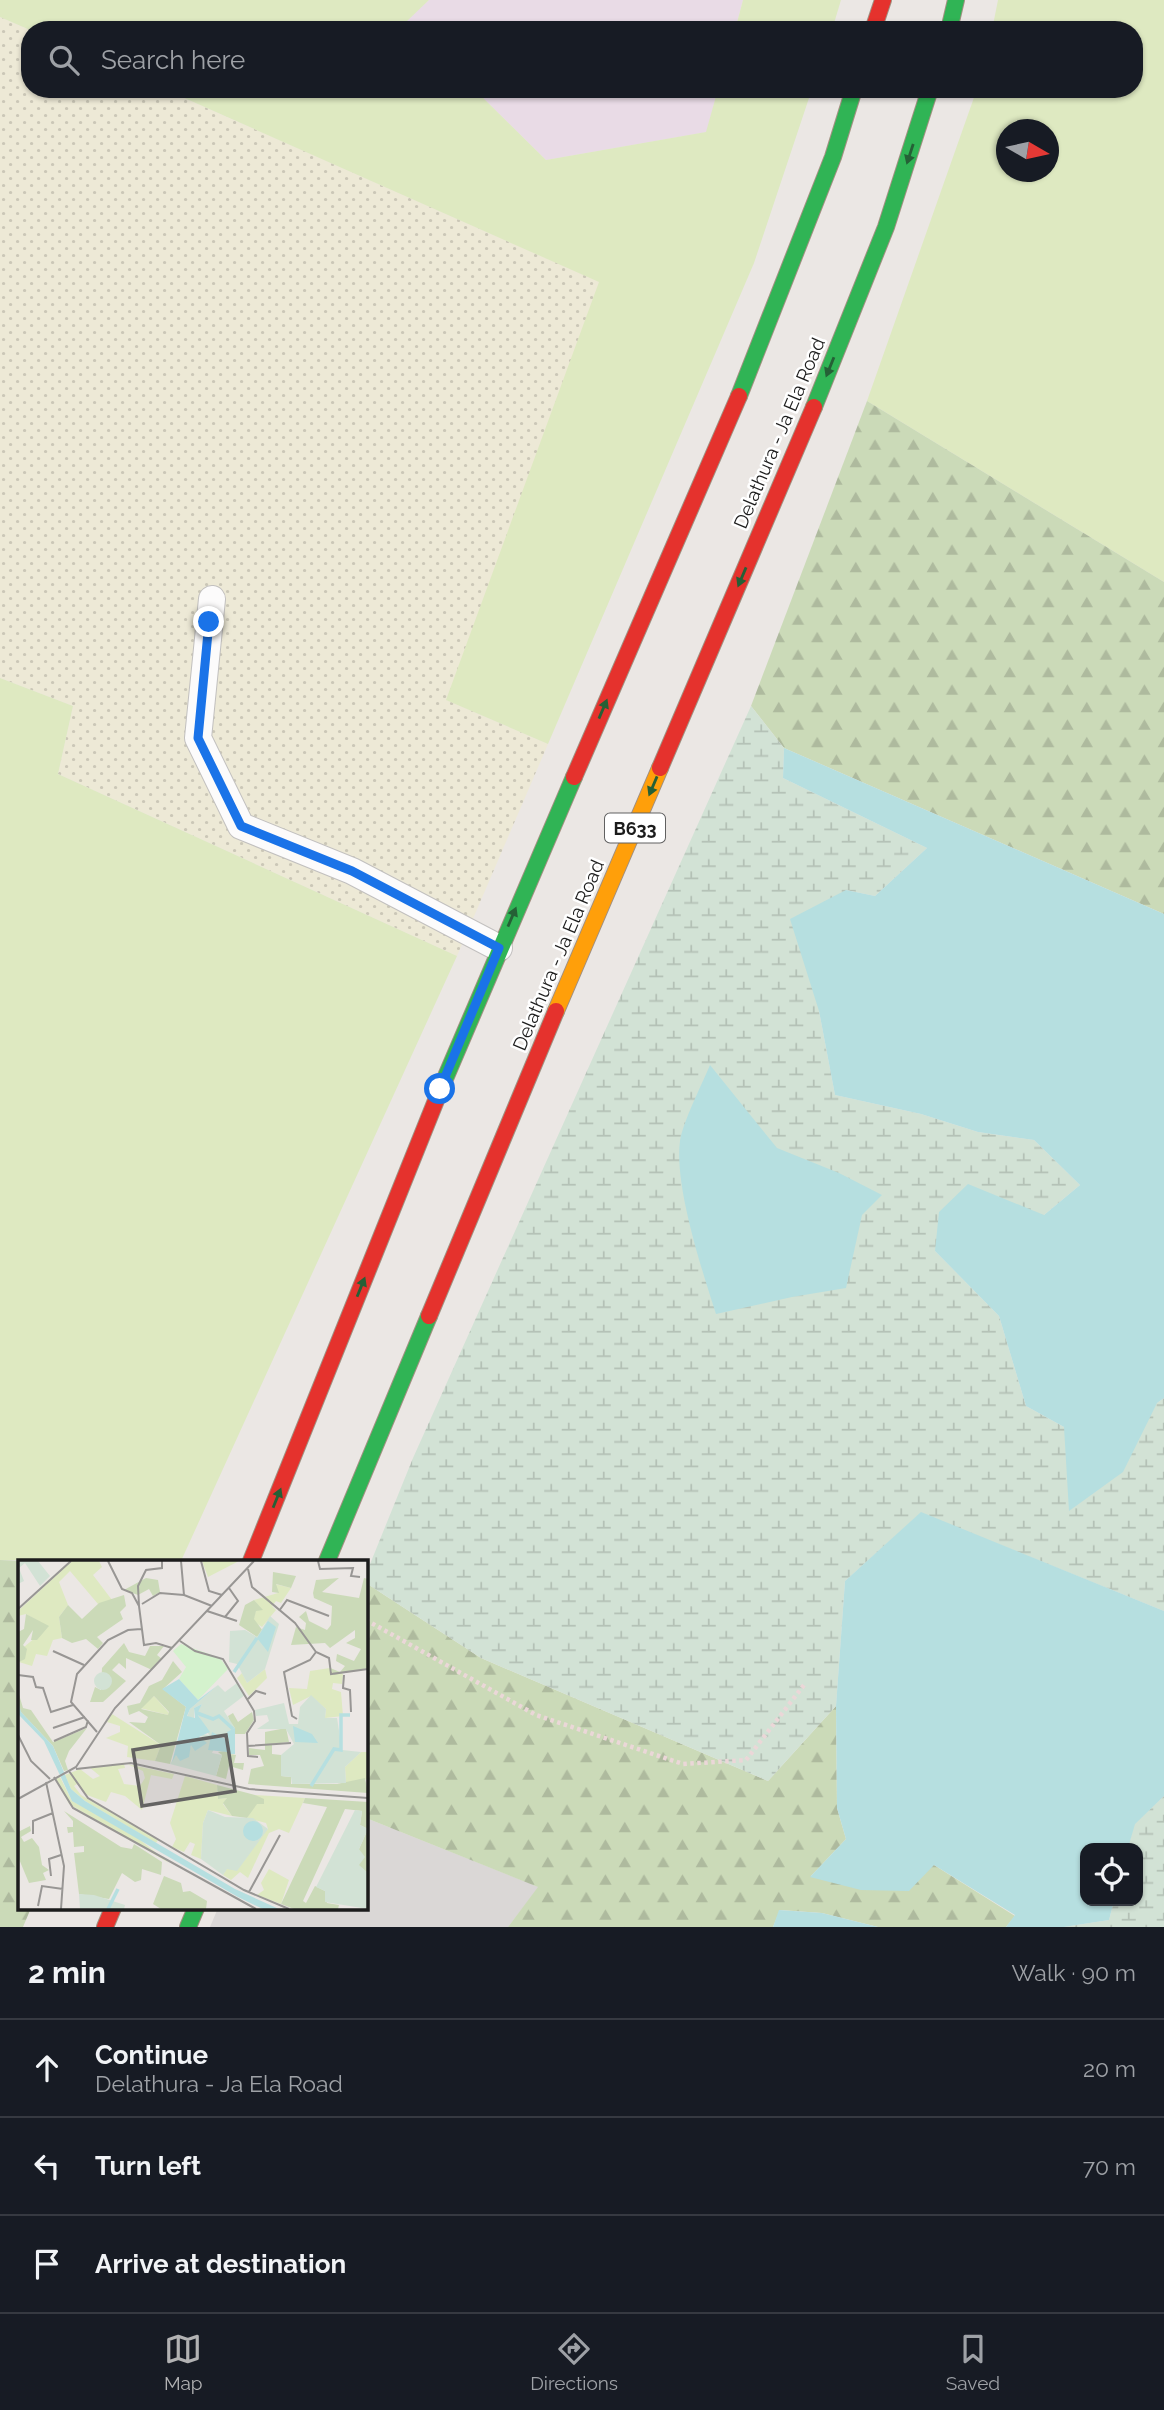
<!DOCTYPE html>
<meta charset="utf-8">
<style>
:root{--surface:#171b24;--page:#20242c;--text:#f1f3f6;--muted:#9ea1a6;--line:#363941;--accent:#b2b2b3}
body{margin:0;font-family:Raleway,sans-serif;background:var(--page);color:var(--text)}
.controls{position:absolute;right:21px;bottom:21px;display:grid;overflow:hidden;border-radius:14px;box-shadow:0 2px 5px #0004}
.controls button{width:63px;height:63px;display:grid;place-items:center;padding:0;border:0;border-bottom:2px solid var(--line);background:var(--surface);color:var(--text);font:35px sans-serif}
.compass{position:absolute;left:996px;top:119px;width:63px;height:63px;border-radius:50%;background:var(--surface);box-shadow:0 2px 5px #0004;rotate:99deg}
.stop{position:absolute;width:21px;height:21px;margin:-16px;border:5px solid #1a73e8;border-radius:50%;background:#fff}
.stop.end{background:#1a73e8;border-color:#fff;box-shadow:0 2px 7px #0008}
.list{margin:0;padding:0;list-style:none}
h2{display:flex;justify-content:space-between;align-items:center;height:91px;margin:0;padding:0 28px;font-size:30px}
h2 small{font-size:23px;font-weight:400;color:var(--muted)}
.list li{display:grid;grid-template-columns:46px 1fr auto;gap:21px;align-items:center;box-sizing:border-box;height:98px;padding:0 28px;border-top:2px solid var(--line)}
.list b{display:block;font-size:26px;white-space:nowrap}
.list p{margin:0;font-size:23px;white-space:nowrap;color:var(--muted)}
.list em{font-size:23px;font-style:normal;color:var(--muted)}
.icon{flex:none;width:38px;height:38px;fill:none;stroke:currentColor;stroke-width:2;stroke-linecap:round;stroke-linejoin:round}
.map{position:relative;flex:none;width:1164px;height:1927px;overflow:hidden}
.search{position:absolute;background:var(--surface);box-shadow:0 2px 5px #0004;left:21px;right:21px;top:21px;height:77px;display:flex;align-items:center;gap:18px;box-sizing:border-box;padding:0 24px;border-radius:28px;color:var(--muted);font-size:26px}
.sheet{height:385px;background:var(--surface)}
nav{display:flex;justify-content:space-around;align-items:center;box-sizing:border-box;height:98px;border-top:2px solid var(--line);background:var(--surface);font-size:19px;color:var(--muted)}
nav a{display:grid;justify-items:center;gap:4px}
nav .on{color:var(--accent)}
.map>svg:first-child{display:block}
.residential{fill:#dad7d6}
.industrial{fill:#e9dbe6}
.farmland{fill:url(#farmland-dots)}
.grass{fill:#dee9c1;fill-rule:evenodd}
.forest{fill:url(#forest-firs)}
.wetland{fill:url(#wetland-marsh)}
.water{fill:#b6dfe0}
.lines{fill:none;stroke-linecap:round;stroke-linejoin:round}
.lane-casing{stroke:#c2c0bf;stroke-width:28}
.fast-casing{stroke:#a19081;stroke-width:18}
.slow-casing{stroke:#a19081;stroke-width:18}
.jam-casing{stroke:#a19081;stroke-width:18}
.path{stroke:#ebd7d8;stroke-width:4.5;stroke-dasharray:3.5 3.5;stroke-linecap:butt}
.lane{stroke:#fcfbfb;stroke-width:26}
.fast{stroke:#30b455;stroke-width:16}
.slow{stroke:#ff9f0a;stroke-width:16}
.jam{stroke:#e5322d;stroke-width:16}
.oneway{fill:#256036}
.route{stroke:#1a73e8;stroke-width:9}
.labels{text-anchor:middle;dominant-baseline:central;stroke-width:5;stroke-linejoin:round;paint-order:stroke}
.shield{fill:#fff;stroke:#606060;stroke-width:2}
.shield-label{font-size:18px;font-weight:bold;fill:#1c1c1c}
.street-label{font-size:19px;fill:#1c1c1c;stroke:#fff}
.inset-river{fill:none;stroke:#b6dfe0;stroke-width:3.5}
.inset-road{fill:none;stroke:#989694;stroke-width:2}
.view{fill:#646362;fill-opacity:0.15;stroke:#646362;stroke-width:3.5}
.inset-edge{fill:none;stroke:#1c1c1c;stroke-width:3.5}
</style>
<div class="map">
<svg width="1164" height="1927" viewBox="0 0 1164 1927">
<defs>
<pattern id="farmland-dots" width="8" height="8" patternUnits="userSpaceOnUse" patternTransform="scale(1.75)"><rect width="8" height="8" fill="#ede9d6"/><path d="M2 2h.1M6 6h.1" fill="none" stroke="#cbc7b7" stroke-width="1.8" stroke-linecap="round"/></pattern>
<pattern id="forest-firs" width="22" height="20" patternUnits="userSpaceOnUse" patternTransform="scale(1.75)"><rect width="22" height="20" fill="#cbdab8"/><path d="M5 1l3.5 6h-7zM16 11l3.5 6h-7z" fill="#aeba9e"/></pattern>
<pattern id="wetland-marsh" width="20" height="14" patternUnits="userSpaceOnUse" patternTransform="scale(1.75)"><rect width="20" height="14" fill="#d2e2d5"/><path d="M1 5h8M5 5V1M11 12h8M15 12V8" fill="none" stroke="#b4c1b6"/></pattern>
</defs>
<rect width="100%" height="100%" fill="#ebe7e4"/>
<polygon class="residential" points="366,1818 539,1887 508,1927 210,1927 218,1908 366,1908"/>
<g class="industrial">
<polygon points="429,0 743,0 735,30 413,30 405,22"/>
<polygon points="474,89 718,89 707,132 546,160"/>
</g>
<polygon class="farmland" points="0,17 30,30 30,89 164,89 600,282 447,700 548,744 457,956 58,774 73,706 0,678"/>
<g class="grass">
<polygon points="0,0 429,0 406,22 413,30 30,30 0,17"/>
<polygon points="743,0 841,0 832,30 735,30"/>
<path d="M998,0h166v582l-297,-181 110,-312h157v-59h-142zM1006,130h42v42h-42z"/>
<polygon points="164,89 474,89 546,160 706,132 718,89 812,89 754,263 548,744 446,700 599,282"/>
<polygon points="0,678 73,706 58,774 457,956 181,1561 0,1560"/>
</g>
<g class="forest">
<polygon points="867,401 1164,582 1164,914 784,748 751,706"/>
<polygon points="0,1560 23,1561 19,1561 19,1908 31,1908 23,1927 0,1927"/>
<polygon points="366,1583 481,1658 768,1781 836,1706 837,1808 846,1839 811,1876 934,1865 1015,1916 1006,1927 878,1927 822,1913 780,1910 773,1927 508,1927 538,1887 366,1818"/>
</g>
<g class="wetland">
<polygon points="751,706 784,748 783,778 927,848 875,896 846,890 819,1011 835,1095 921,1114 978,1132 1034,1140 1080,1185 1044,1215 935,1251 999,1316 1026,1406 1064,1427 1157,1403 1164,1398 1164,1611 921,1513 845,1581 836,1706 768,1781 481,1658 366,1583 366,1574 413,1458"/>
<polygon points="1164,1796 1164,1927 1064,1927 1109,1920 1114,1901 1138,1901 1138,1848 1128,1848 1134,1824"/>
</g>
<g class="water">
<polygon points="784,748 1164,914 1164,1398 1157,1403 1123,1472 1069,1511 1064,1427 1026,1406 999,1316 935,1251 939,1212 968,1184 1044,1215 1080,1185 1034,1140 978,1132 921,1114 835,1095 819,1011 790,919 846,890 875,896 927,848 783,778"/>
<path d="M710,1065l67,83 62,25 43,22 -20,20 -16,73 -54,9 -76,17c-14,-44 -42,-129 -36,-173 3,-19 22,-57 30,-76z"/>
<polygon points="921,1512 1164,1611 1164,1796 1135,1824 1128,1848 1085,1848 1085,1901 1114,1901 1109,1920 1064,1927 1006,1927 1015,1915 934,1865 909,1891 861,1890 810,1877 846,1839 837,1808 836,1706 845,1581"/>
<polygon points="779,1910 822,1913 878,1927 773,1927"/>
</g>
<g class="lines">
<defs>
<polyline id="lane" points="212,599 198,738 241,826 352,871 499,948"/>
<g id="fast">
<polyline points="949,30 956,0"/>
<polyline points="739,396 833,157 854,89"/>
<polyline points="814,407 886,227 930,89"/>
<polyline points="441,1088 574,777"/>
<polyline points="327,1561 429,1316"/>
<polyline points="188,1927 196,1908"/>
</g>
<polyline id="slow" points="556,1011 660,768"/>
<g id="jam">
<polyline points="873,30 883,0"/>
<polyline points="660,768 814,407"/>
<polyline points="574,777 739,396"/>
<polyline points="429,1316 556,1011"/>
<polyline points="251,1561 441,1088"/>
<polyline points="105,1927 113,1908"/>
</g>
</defs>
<use href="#lane" class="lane-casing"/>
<use href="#fast" class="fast-casing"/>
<use href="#slow" class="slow-casing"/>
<use href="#jam" class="jam-casing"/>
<polyline class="path" points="366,1620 536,1715 683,1764 746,1760 804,1685"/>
<use href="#lane" class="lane"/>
<use href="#fast" class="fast"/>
<use href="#slow" class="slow"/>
<use href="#jam" class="jam"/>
</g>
<defs><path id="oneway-solid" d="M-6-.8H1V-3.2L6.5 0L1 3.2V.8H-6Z" transform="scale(1.75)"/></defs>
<g class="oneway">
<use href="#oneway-solid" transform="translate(910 154) rotate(108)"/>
<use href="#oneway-solid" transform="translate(830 367) rotate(112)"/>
<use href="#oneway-solid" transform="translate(742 577) rotate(113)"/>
<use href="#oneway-solid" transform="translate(603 709) rotate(-67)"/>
<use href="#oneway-solid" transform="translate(653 786) rotate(113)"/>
<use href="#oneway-solid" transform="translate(512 917) rotate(-67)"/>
<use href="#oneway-solid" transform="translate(361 1287) rotate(-68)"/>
<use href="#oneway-solid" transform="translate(277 1498) rotate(-68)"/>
</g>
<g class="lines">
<polyline class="route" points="209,622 198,738 241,826 352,871 499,948 440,1089"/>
</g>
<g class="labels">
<rect class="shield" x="605" y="813.5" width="60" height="29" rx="5"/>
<g class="shield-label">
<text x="635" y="828">B633</text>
</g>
<g class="street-label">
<text transform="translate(779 433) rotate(-67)">Delathura - Ja Ela Road</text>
<text transform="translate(558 955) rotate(-67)">Delathura - Ja Ela Road</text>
</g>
</g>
<g transform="translate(18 1560)">
<rect width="350" height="350" fill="#ebe7e4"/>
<path d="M54,1h27l3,6 -9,8 19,25 -14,4 -28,-33 -11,11 9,23 -9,12 3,21 -9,2 -6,16 -11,-2 -4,12 -13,-4 6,-4 -1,-11 24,-20 -22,-13 -8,2v-5zM184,1h37l-31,16zM257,24l16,4 -10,15 -5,-2 -4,5 4,4 -14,17 -9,-6 3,-11h6l-8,-10 24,-7zM312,108l13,6 -1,10 -9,-1 -1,6 9,3 2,24 -18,2 1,-9 -15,-13 -18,9 -4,-17 18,1 3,-18zM247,109l2,9 -18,18 -12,-18 5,-5 5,10zM136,136l15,17 -1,2 -28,-7zM94,154l49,31 -6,16 -28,-4 1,-11 -22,-8 14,-6v-6l-13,-4zM343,192h7v27l-22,4 -1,-16zM106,204l1,4 -7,1 6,15 16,2 5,-8 -2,-7 -16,-7 47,10 -2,5 -21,-4 -9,35 -17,-14 -14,-4 -5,10 -19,-7 -10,-11 -3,2 7,9 77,45 -2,3 -71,-42 -14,-12 -6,-14 15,-6 13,10 7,-3 -11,-9zM167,216l32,9 1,14 9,-1 -4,6 9,12 -24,-6 -5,13 -2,36 -10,-4 4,-11 -5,-2 -6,10 -12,-5 4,-8 -6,-16zM42,217l12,24 52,26 45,36 -100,-59 -13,-25zM237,235l50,3 -16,35 -10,-4 -10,4 -21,45 -8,-6 -9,8 -8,-5 4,-7 41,-39 -2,-6 -19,-5 12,-20zM251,309l20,11 -8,24 -24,-9 7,-5 -3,-7z" fill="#dee9c1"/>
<path d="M255,12l23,4 -5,12 -15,-4 3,9 -7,-1zM128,18l12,2 2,12 -7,4 -4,-7 -11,6 -14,-5zM321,18l-17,14 37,6 5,-20 4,1v89l-34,7 -4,-7 10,4 5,-6 -9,-5 1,-7 17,7 7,-12 -15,-6 9,-5v-8l-25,18 -5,-5 -34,2 5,-18 9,3 1,-7 -7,-6 7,-6 3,10 18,9 4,-5 1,-19 -18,-8 -1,-5 3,-13zM106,35l2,11 -6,6 3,7 -26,18 6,6 -5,6 -12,-10 -14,4 -10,-5 -3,-21 9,-12 14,14 17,-16zM236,40l9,10 -7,1 -2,8 9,12 -6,6 -18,-12 6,-20zM8,54l23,12 -12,14h-6l2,-10 -10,15 4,4 -2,10 -6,3 -1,-30 6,-3zM106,83l5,9 16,4 5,-10h14l-7,9 5,4 -10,11 -26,-12v11l-7,-6 -7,7 14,11 -23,21h-13l5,-15 6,3 1,-22zM155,101l9,11 -19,17 23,18 -16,57 -15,-3 6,-16 -32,-23 16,1 3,-6 -9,-6 -10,4 -2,-9 13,-3 9,-17 13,-6zM136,136l15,16 -1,3 -27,-6zM0,131l5,17 8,2 22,32 34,-14 -18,23 -4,10 3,9 -4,1 -11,-25 -34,-36zM234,152l2,8 -9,14h-11l-6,-18 5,-3 5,9zM268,168l3,14 -17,2v10l9,1v21l10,1v7h46l28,-6 3,15 -120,-9 3,-15 13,-3 -4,-11h-11v-7l16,2v-18zM209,182l3,12 6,1 -2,8h10l-1,7 -14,-4 -3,13 -10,-3 6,-21 -4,-3 6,-1zM199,225l38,10 9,4v5h-7l-10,14 -15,-2 -9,-13 4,-5 -9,1zM287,238l63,4v71l-9,-7v-17l9,-20 -8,-4 2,-14 -17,-2 -42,92 3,2 9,-17 10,5 2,12 12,2 -1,4h-44l-13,-5 46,-97 -24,-4zM46,251l57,36 11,2 2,-5 28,18 -1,13 -19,-6 -1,11 -6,2 -13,-9 -13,26 -30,-5 -5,-41 10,-1v-6l-10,1 -1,-15 -5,1 -1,-6h6v-6zM12,266l1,5 -10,6 3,5 8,-4 7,9 3,18 7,5 -6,3 3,7 -17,3 -10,-24 -1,-27zM146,316l17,7 2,9 7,-1 17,10 -1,8h-45l-8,-5z" fill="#cbdab8" fill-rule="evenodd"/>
<path d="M0,1h20l12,15 -10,10 -15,-23 -6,5 5,13 -6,3zM252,56l9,8 -14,45 -18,14 -10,-19 -8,-2 1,-31 15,-1 12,7zM76 121a9 9 0 1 1 18 0a9 9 0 1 1-18 0ZM219,123l8,12 -21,16 11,17 -5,13 -10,-6 -8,18 10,2 -6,21 -46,-12 6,-10 4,6 8,-3 3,-12 7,2 5,-4 -2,-9 8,1 -12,-22 5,-9 -8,4v10l-7,-1 3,-8 28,-24 7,7zM293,135l15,14 -1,9h12l5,32 19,2 -16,15 1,16 -54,1 -1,-7 -10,-1v-21l13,-11 -8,-15h-29l12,-8 -2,-6 -11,1 -1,-6 29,-7 5,21h9l2,-17zM190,250l17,7 28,1 15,11 -31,42 -10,-2 -4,6 -22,-16 2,-36zM337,250l7,1 -2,14 8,4 -9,20 6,8 -6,8 9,8v36l-43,-7v-11l-9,-4zM61,334l15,1 31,10 -1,4h-44z" fill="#d2e2d5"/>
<path d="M163,84l39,14 8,11 -30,31 -19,-21 7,-12 -13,-16z" fill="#d4f2cd"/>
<path d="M250,61l8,6 -8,25 -11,-14zM161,119l19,21 20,-15 -28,24 -3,7 8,2 -1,-10 8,-4 -5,10 13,18 -11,5 8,6 -12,8 -4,-6 -2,12 -9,4 -4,-6 -4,7 14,-55 -24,-18zM0,141l3,11 32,34 18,43 14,12 150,88 44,20h-16l-25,-12 -166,-96 -28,-60 -26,-27zM275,166l19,8 6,9 -23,-1zM217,168v26h-7l-1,-12v10l-19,-2 4,-18 17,9 -2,-9zM225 271a10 10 0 1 1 20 0a10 10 0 1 1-20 0Z" fill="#b6dfe0"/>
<path class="inset-river" d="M216,112l23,-34M179,153l16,6 6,-3 14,13M293,226l23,-37 7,1v-35h9M90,349l10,-20"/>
<path class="inset-road" d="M90,1l14,28 10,4 7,13 5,39 12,-2 16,5M163,1l3,34 28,11M183,1l8,30 13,4M300,1l2,8 33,-1 -2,8 9,1M230,9l4,18 43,36 21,29 13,6 2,16 37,-5M124,44l18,-11 24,2M121,46l-1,-20 8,-16 16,-2v-7M0,49l53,-48M189,51l30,10M261,51l8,-11 42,16M207,57l13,-16 -9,-13M162,81l15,10 28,8 31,52 1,10 -8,12 1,23 10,1M35,91l31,14M0,115l15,2 3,10 7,1 8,24 22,-7M326,115l-1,13 7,2 1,22M230,139l8,-8 10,3M279,159l-5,-3 -8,-44 26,-12 6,-8M35,168l32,-11M79,172l-26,-30 6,-28 31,-34 20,-10 13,-1M0,175l13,26 19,18M36,181l32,-14 2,-7M229,186l44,-3M58,209l55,-6 118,26 119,9M51,211l19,27 156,92 45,19M36,217l19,31 183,101M28,222l18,84 -3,43M0,239l58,-32 39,-59 139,-147M15,274v-13l20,-8M33,316l-2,-17 12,-4M231,332l31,-57M20,346l4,-20 21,3"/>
<path class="view" d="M208,175l9,56 -93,15 -9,-56z"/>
<rect width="350" height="350" class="inset-edge"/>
</g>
</svg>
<div class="controls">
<button><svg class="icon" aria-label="locate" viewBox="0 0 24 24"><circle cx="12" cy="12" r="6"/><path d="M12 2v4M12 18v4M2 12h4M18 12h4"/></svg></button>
</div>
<svg class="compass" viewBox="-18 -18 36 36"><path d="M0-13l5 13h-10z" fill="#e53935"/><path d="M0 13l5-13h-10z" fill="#9ea1a6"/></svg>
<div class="stop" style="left:440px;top:1089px"></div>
<div class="stop end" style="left:209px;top:622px"></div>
<div class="search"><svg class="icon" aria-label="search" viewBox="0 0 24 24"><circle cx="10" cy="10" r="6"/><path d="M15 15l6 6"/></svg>Search here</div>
</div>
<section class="sheet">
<h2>2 min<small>Walk · 90 m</small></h2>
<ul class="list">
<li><svg class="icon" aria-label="ahead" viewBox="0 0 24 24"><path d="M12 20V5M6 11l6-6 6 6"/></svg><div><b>Continue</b><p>Delathura - Ja Ela Road</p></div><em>20 m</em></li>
<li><svg class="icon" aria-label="left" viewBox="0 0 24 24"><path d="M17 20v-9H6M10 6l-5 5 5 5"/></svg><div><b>Turn left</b></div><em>70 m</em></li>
<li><svg class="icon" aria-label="arrive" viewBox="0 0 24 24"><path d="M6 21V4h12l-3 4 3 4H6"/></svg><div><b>Arrive at destination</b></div></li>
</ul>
</section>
<nav>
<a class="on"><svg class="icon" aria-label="map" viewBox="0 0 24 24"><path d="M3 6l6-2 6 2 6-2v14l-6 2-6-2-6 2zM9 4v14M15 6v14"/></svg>Map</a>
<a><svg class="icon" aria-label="directions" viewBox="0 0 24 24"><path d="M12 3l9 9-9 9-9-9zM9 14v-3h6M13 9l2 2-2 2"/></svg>Directions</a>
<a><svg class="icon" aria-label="saved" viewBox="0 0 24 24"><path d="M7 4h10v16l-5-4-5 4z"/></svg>Saved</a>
</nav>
